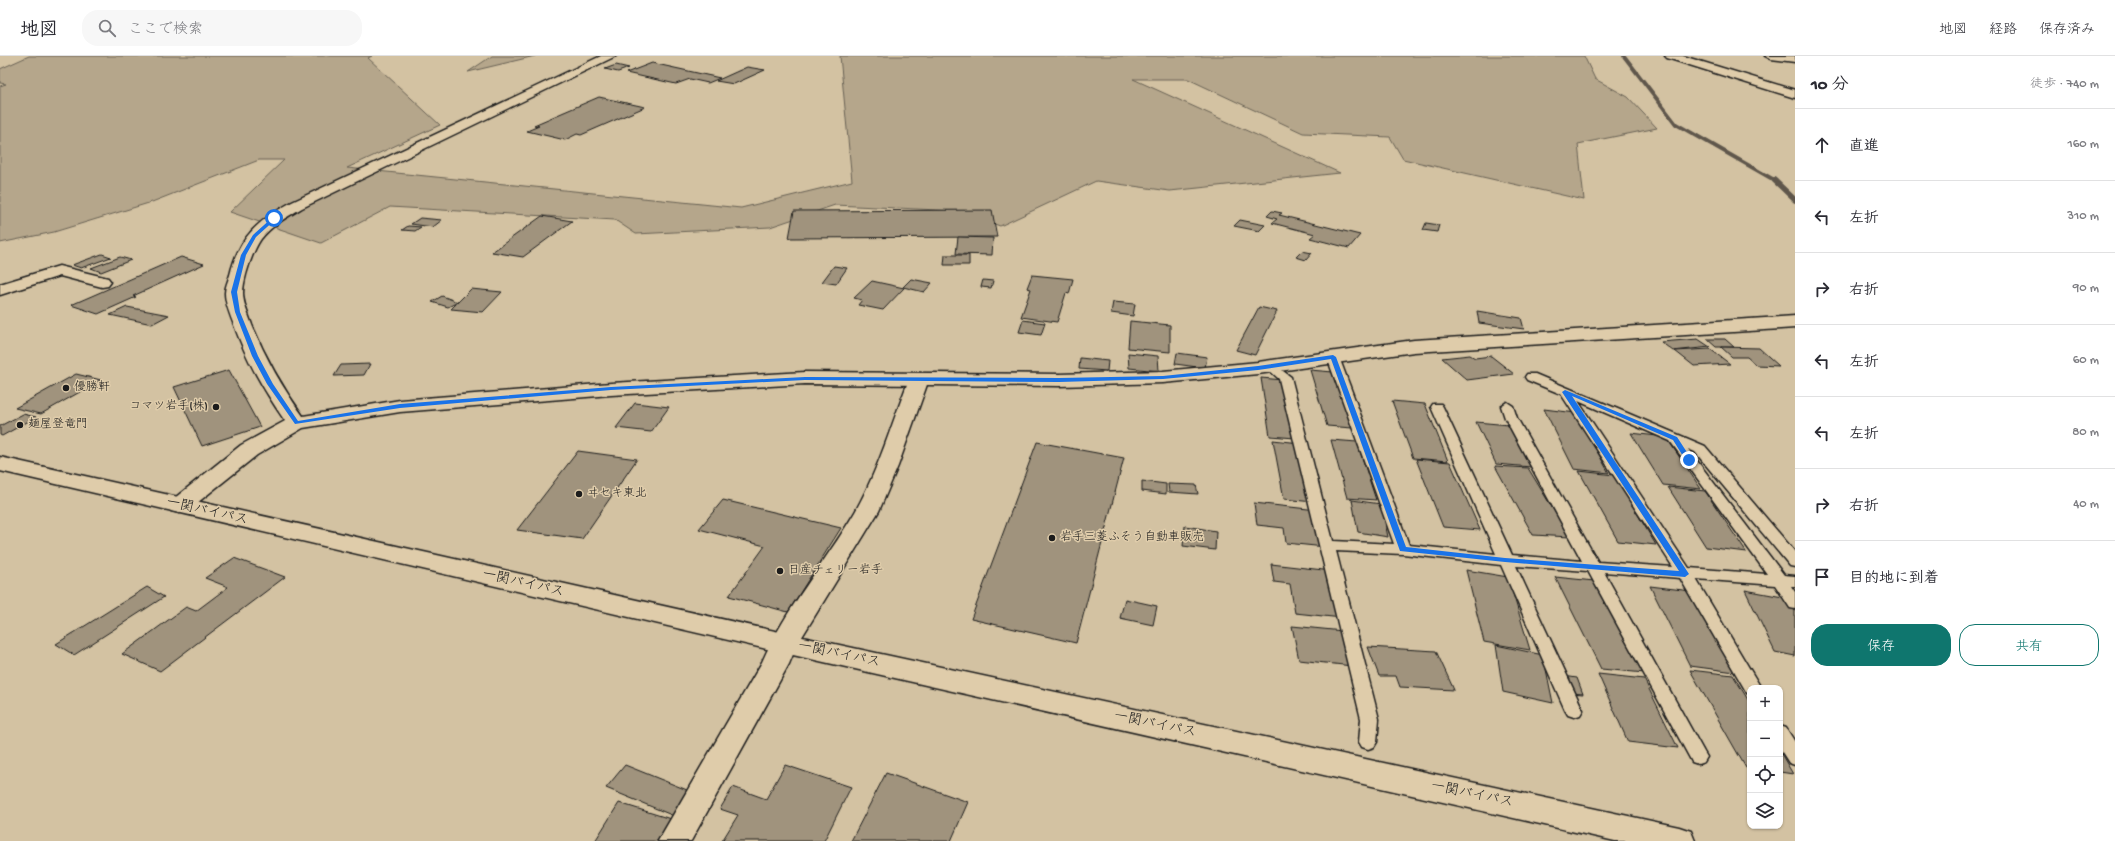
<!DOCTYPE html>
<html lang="ja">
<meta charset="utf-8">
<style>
:root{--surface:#fff;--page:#f7f7f7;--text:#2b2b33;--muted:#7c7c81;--line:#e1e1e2;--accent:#0f766e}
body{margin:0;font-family:"Gochi Hand","Klee One",sans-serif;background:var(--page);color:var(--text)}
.controls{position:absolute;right:12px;bottom:12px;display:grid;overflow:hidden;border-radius:8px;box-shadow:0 1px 3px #0004}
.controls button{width:36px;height:36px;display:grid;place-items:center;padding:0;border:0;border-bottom:1px solid var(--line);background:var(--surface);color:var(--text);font:20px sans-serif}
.stop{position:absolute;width:12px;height:12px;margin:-9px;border:3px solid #1a73e8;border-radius:50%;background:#fff}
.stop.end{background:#1a73e8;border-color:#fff;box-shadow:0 1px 4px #0008}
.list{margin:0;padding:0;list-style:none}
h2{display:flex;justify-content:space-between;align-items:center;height:52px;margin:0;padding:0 16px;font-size:17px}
h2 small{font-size:13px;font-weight:400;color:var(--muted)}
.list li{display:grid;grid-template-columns:26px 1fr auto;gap:12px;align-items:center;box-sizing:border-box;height:72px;padding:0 16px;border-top:1px solid var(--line)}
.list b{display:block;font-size:15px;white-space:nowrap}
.list em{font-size:13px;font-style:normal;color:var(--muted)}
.actions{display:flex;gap:8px;padding:12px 16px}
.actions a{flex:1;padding:9px 0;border:1px solid var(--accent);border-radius:16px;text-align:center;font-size:14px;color:var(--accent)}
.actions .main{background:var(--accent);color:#fff}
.icon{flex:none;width:22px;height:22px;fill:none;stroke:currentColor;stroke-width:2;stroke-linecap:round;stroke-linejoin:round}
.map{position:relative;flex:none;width:1795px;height:785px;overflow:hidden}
header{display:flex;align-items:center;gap:24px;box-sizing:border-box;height:56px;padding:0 20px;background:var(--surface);border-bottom:1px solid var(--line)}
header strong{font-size:19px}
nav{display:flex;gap:22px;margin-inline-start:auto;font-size:14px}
.search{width:280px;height:36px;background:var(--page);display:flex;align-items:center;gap:10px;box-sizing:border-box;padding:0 14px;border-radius:16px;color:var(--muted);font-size:15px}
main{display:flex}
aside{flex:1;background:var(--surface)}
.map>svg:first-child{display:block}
.green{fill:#b5a68b;stroke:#686154}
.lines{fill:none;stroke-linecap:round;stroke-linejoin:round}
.stream-far1{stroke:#5e574c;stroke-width:4}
.stream{stroke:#5e574c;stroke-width:5.5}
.building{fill:#a0937d;stroke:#1c1c1c}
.lane-casing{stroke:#1c1c1c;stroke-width:3}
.street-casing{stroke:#1c1c1c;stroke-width:3}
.secondary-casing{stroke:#1c1c1c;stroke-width:3}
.highway-casing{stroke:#1c1c1c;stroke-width:3}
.lane{fill:#dfccaa;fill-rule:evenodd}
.street{fill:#dfccaa;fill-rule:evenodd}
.secondary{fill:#dfccaa;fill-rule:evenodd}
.highway{fill:#dfccaa;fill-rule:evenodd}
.route{fill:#1a73e8}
.poi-dot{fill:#1c1c1c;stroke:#dfccaa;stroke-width:1.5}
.labels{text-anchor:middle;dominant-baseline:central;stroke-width:3;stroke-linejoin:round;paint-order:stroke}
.poi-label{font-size:12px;fill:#1c1c1c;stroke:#dfccaa;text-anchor:start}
.near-street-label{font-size:14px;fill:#1c1c1c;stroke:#dfccaa}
</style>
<header>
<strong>地図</strong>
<div class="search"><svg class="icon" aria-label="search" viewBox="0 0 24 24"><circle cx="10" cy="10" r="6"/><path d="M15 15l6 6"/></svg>ここで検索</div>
<nav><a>地図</a><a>経路</a><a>保存済み</a></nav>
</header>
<main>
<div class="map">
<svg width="1795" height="785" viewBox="0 0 1795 785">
<rect width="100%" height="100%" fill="#d3c2a2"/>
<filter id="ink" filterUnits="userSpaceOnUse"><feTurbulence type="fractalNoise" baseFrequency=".025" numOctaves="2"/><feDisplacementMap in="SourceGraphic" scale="8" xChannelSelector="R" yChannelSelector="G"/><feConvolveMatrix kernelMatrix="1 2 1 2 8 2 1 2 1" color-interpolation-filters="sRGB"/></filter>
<g filter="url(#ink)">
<g class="green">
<polygon points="29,0 372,0 368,2 440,69 347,112 741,152 852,125 840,0 1584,0 1595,23 1628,41 1657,72 1578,88 1584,144 1403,103 1390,81 1303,77 1188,23 1133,23 1340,117 1170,135 1096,125 1000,170 959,155 835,149 770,171 636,178 615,164 390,151 321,187 230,156 284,104 259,104 152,146 54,176 0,187 0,30 6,28 0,27 0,13"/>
<polygon points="492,0 535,0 468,16"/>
</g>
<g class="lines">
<polyline class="stream-far1" points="1624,0 1676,68 1776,125"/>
<polyline class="stream" points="1774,124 1795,144"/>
</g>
<g class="building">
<polygon points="652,7 720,22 708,27 690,23 676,28 626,17"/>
<polygon points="616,9 629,12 618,16 605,13"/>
<polygon points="747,11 765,14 734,28 716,25"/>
<polygon points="599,41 645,51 581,79 577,78 565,84 527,75 539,70 534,69"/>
<polygon points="992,154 997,181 789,182 794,155"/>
<polygon points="1272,155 1282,157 1279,159 1360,179 1349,192 1310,182 1315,178 1272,167 1277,163 1267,160"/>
<polygon points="542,160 572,165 523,201 492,196"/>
<polygon points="420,162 442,164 433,171 411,168"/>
<polygon points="1240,164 1265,169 1259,175 1234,170"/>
<polygon points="1426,167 1439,169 1437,176 1423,174"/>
<polygon points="408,170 421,171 415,175 402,174"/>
<polygon points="958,181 993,182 992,199 956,198"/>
<polygon points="1302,195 1312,197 1306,204 1296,201"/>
<polygon points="102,198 111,201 81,212 72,209"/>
<polygon points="945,199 969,199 969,209 944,209"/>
<polygon points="120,201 131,204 101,216 91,212"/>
<polygon points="181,201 204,208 133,240 136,241 98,258 71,249"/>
<polygon points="834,210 847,212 836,228 822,226"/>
<polygon points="1032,219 1073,223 1069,238 1066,237 1057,266 1021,261 1031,233 1027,232"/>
<polygon points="911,223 932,227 924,236 903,231"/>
<polygon points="983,224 993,225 991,232 981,231"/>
<polygon points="872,225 904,232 883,254 858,249 862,244 854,242"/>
<polygon points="471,233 502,236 483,256 451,253"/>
<polygon points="442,240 458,246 448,251 432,246"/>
<polygon points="1113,246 1135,248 1133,260 1111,257"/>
<polygon points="127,251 169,259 152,268 110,259"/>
<polygon points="1259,251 1277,255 1255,299 1236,294"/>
<polygon points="1477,255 1521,262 1524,273 1479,267"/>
<polygon points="1023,264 1045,267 1041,279 1019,276"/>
<polygon points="1130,265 1170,269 1170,296 1128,292"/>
<polygon points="1698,283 1710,291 1673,295 1661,286"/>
<polygon points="1707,283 1725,283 1734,291 1716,291"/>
<polygon points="1721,291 1759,292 1779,310 1756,309 1747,301 1732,301"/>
<polygon points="1710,293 1730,308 1694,310 1675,295"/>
<polygon points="1128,297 1158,300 1159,315 1129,312"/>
<polygon points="1177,297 1207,301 1205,312 1175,308"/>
<polygon points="1470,299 1475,302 1491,300 1514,318 1467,324 1442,302"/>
<polygon points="1080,302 1108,305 1107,315 1079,313"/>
<polygon points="370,308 364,319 334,320 341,309"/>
<polygon points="229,314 260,371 202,390 174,331"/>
<polygon points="1310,314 1333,316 1352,372 1327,370"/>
<polygon points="76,318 101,324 41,358 15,352"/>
<polygon points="1261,322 1283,324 1295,382 1270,380"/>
<polygon points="1392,345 1425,348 1448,405 1413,402"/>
<polygon points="635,347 669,351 651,376 616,372"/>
<polygon points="1544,353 1576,357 1609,417 1574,413"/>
<polygon points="23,358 36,361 2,380 0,379 0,370"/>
<polygon points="1476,366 1509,369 1531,411 1496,408"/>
<polygon points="1631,377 1666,381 1701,433 1663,429"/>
<polygon points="1273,384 1300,387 1313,446 1284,443"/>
<polygon points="1331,384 1357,386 1376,444 1347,442"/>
<polygon points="1037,386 1124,402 1076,587 971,563"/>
<polygon points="578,395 637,403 582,483 517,474"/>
<polygon points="1416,403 1450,406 1480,474 1443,471"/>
<polygon points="1495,410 1528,412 1570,481 1533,479"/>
<polygon points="1579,415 1614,419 1656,489 1618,485"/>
<polygon points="1142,425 1166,428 1166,438 1142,435"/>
<polygon points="1168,428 1196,429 1198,438 1169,436"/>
<polygon points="1668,431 1705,435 1746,496 1706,491"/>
<polygon points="723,444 841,472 788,556 729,540 765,490 699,473"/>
<polygon points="1352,444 1381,448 1388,481 1358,476"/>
<polygon points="1254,447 1317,454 1325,491 1286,487 1284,472 1257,469"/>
<polygon points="1185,470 1216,475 1215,494 1183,490"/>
<polygon points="234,502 285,521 160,615 122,598 186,551 196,555 228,531 205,522"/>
<polygon points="1271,508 1332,515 1342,562 1295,557 1290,528 1274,526"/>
<polygon points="1466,514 1508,521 1530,594 1484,586"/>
<polygon points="1555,521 1594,525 1645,617 1601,613"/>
<polygon points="1650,530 1691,535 1735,616 1690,610"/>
<polygon points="147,531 164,541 74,599 56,588"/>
<polygon points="1745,534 1788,542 1795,555 1795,600 1775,596"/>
<polygon points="1125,543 1157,550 1153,569 1120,562"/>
<polygon points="1292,570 1343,575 1352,610 1299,604"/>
<polygon points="1496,589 1543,599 1553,647 1503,636"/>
<polygon points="1368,591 1436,595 1454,634 1400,631 1396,620 1379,620"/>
<polygon points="1690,614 1733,619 1750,647 1750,713 1746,712"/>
<polygon points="1598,618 1644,623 1678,692 1628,686"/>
<polygon points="1564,620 1577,622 1583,638 1570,637"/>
<polygon points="1780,696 1793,718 1780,716"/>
<polygon points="625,709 692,736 674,760 606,732"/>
<polygon points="785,709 851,731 824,785 722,785 738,759 720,753 733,731 766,743"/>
<polygon points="886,717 968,746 951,785 851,785"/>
<polygon points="619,747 674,764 662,785 595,785"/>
</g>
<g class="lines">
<defs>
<g id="lane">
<path d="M1333,298l6,3 70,188 87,9 -65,-147 2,-3h8l2,3 69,148 70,6 -77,-143 -4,-12 6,-4 6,4 4,12 81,144 75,5 -112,-173 -34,-14 -2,-3 2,-3h8l170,72 90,106v15l-5,-1 -95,-114 -7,-3 96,126 11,1v10h-4l4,6v17l-5,-1 -15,-23 -79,-6 65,109h-11v6l-3,-1 -67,-115 -76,-6 100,180 3,5 -3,5 -6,2 -6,-2 -104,-191 -72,-5 67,144 -3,5 -6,2 -6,-2 -3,-5 -64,-145 -98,-11 -67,-3 43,168 -2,23 -3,5 -6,2 -6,-2 -3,-5 2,-23 -82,-340 -10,-9 2,-2h8l12,9 42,164 61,3 -67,-187zM1578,345l92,40 97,133 -78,-6z"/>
<polygon points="1780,670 1786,672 1795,686 1795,709 1789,707 1780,693"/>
</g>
<g id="street">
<polygon points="1665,0 1683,0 1795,34 1795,42 1667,2"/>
<polygon points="59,210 108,222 111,226 108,230 102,231 60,220 0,239 0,228"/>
<path d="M919,317l7,2 3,4 -31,87 -19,45 -82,134 -8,19 -98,177h-33l104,-179c24,-54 63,-99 93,-150 23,-41 37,-89 54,-133l3,-4z"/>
</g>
<path id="secondary" d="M601,0h15l-314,152c-15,9 -30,17 -41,31 -8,11 -18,40 -18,54 0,11 6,23 9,32 14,34 30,62 51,91l97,-16 211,-17 194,-11 254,2 104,-3 95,-9 156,-22 381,-24v12l-381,24 -156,22 -95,9 -104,3 -254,-2 -194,11 -211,17 -97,16 -46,27 -70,56 -8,2 -8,-2 -4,-5 4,-5 70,-56 44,-24c-22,-32 -38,-60 -51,-96 -4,-10 -9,-22 -9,-32 0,-6 3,-12 5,-18 9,-39 28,-54 62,-73z"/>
<g id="highway">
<polygon points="1765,0 1795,0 1795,6 1771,3"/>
<polygon points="0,401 784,577 1679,771 1691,775 1695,785 1615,785 784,597 0,415"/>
</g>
</defs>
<use href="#lane" class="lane-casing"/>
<use href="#street" class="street-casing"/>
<use href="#secondary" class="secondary-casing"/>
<use href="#highway" class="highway-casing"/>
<use href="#lane" class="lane"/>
<use href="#street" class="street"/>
<use href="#secondary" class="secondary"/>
<use href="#highway" class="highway"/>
</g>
</g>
<polygon class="route" points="273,161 277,162 256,181 246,199 237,236 240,256 258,300 273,328 298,365 400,348 611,331 805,321 1059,322 1163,320 1258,310 1333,299 1336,301 1406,491 1505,502 1679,515 1562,336 1565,334 1677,381 1692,404 1691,405 1686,405 1673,384 1572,340 1689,518 1685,521 1505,506 1400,495 1331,303 1258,314 1163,323 1059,326 805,324 611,334 400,352 295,368 267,328 252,300 235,256 231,236 241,199 253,179"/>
<g class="poi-dot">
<circle cx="66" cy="332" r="4"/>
<circle cx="216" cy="351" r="4"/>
<circle cx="20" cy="369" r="4"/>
<circle cx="579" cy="438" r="4"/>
<circle cx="1052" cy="482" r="4"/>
<circle cx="780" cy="515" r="4"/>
</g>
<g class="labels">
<g class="poi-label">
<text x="74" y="332">優勝軒</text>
<text x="208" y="351" text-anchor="end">コマツ岩手(株)</text>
<text x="28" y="369">麺屋登竜門</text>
<text x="587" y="438">ヰセキ東北</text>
<text x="1060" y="482">岩手三菱ふそう自動車販売</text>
<text x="788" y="515">日産チェリー岩手</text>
</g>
<g class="near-street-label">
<text transform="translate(207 456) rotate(13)">一関バイパス</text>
<text transform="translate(523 528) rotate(13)">一関バイパス</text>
<text transform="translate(839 599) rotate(12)">一関バイパス</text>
<text transform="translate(1155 669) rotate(12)">一関バイパス</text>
<text transform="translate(1472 739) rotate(12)">一関バイパス</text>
</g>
</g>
</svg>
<div class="controls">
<button>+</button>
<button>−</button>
<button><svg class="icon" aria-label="locate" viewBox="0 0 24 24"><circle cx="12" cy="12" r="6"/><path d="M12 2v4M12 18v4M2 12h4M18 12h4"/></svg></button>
<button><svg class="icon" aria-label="layers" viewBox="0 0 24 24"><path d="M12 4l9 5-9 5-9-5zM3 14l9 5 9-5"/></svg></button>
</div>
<div class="stop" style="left:274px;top:162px"></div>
<div class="stop end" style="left:1689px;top:404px"></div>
</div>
<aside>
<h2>10 分<small>徒歩 · 740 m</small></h2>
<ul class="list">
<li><svg class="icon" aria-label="ahead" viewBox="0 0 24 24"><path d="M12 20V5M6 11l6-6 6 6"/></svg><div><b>直進</b></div><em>160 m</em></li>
<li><svg class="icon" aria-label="left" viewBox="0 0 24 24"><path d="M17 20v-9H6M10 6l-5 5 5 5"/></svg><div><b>左折</b></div><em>310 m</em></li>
<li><svg class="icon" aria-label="right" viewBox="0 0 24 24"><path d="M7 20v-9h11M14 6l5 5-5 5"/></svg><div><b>右折</b></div><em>90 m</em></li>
<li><svg class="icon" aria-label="left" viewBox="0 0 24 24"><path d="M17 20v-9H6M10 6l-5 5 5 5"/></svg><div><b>左折</b></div><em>60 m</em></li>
<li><svg class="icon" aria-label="left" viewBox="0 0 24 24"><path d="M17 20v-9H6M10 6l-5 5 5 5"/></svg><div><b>左折</b></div><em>80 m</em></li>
<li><svg class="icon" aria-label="right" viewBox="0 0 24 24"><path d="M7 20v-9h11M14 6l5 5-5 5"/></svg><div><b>右折</b></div><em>40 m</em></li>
<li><svg class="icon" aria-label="arrive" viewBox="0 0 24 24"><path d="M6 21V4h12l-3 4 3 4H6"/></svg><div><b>目的地に到着</b></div></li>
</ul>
<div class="actions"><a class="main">保存</a><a>共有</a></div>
</aside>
</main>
